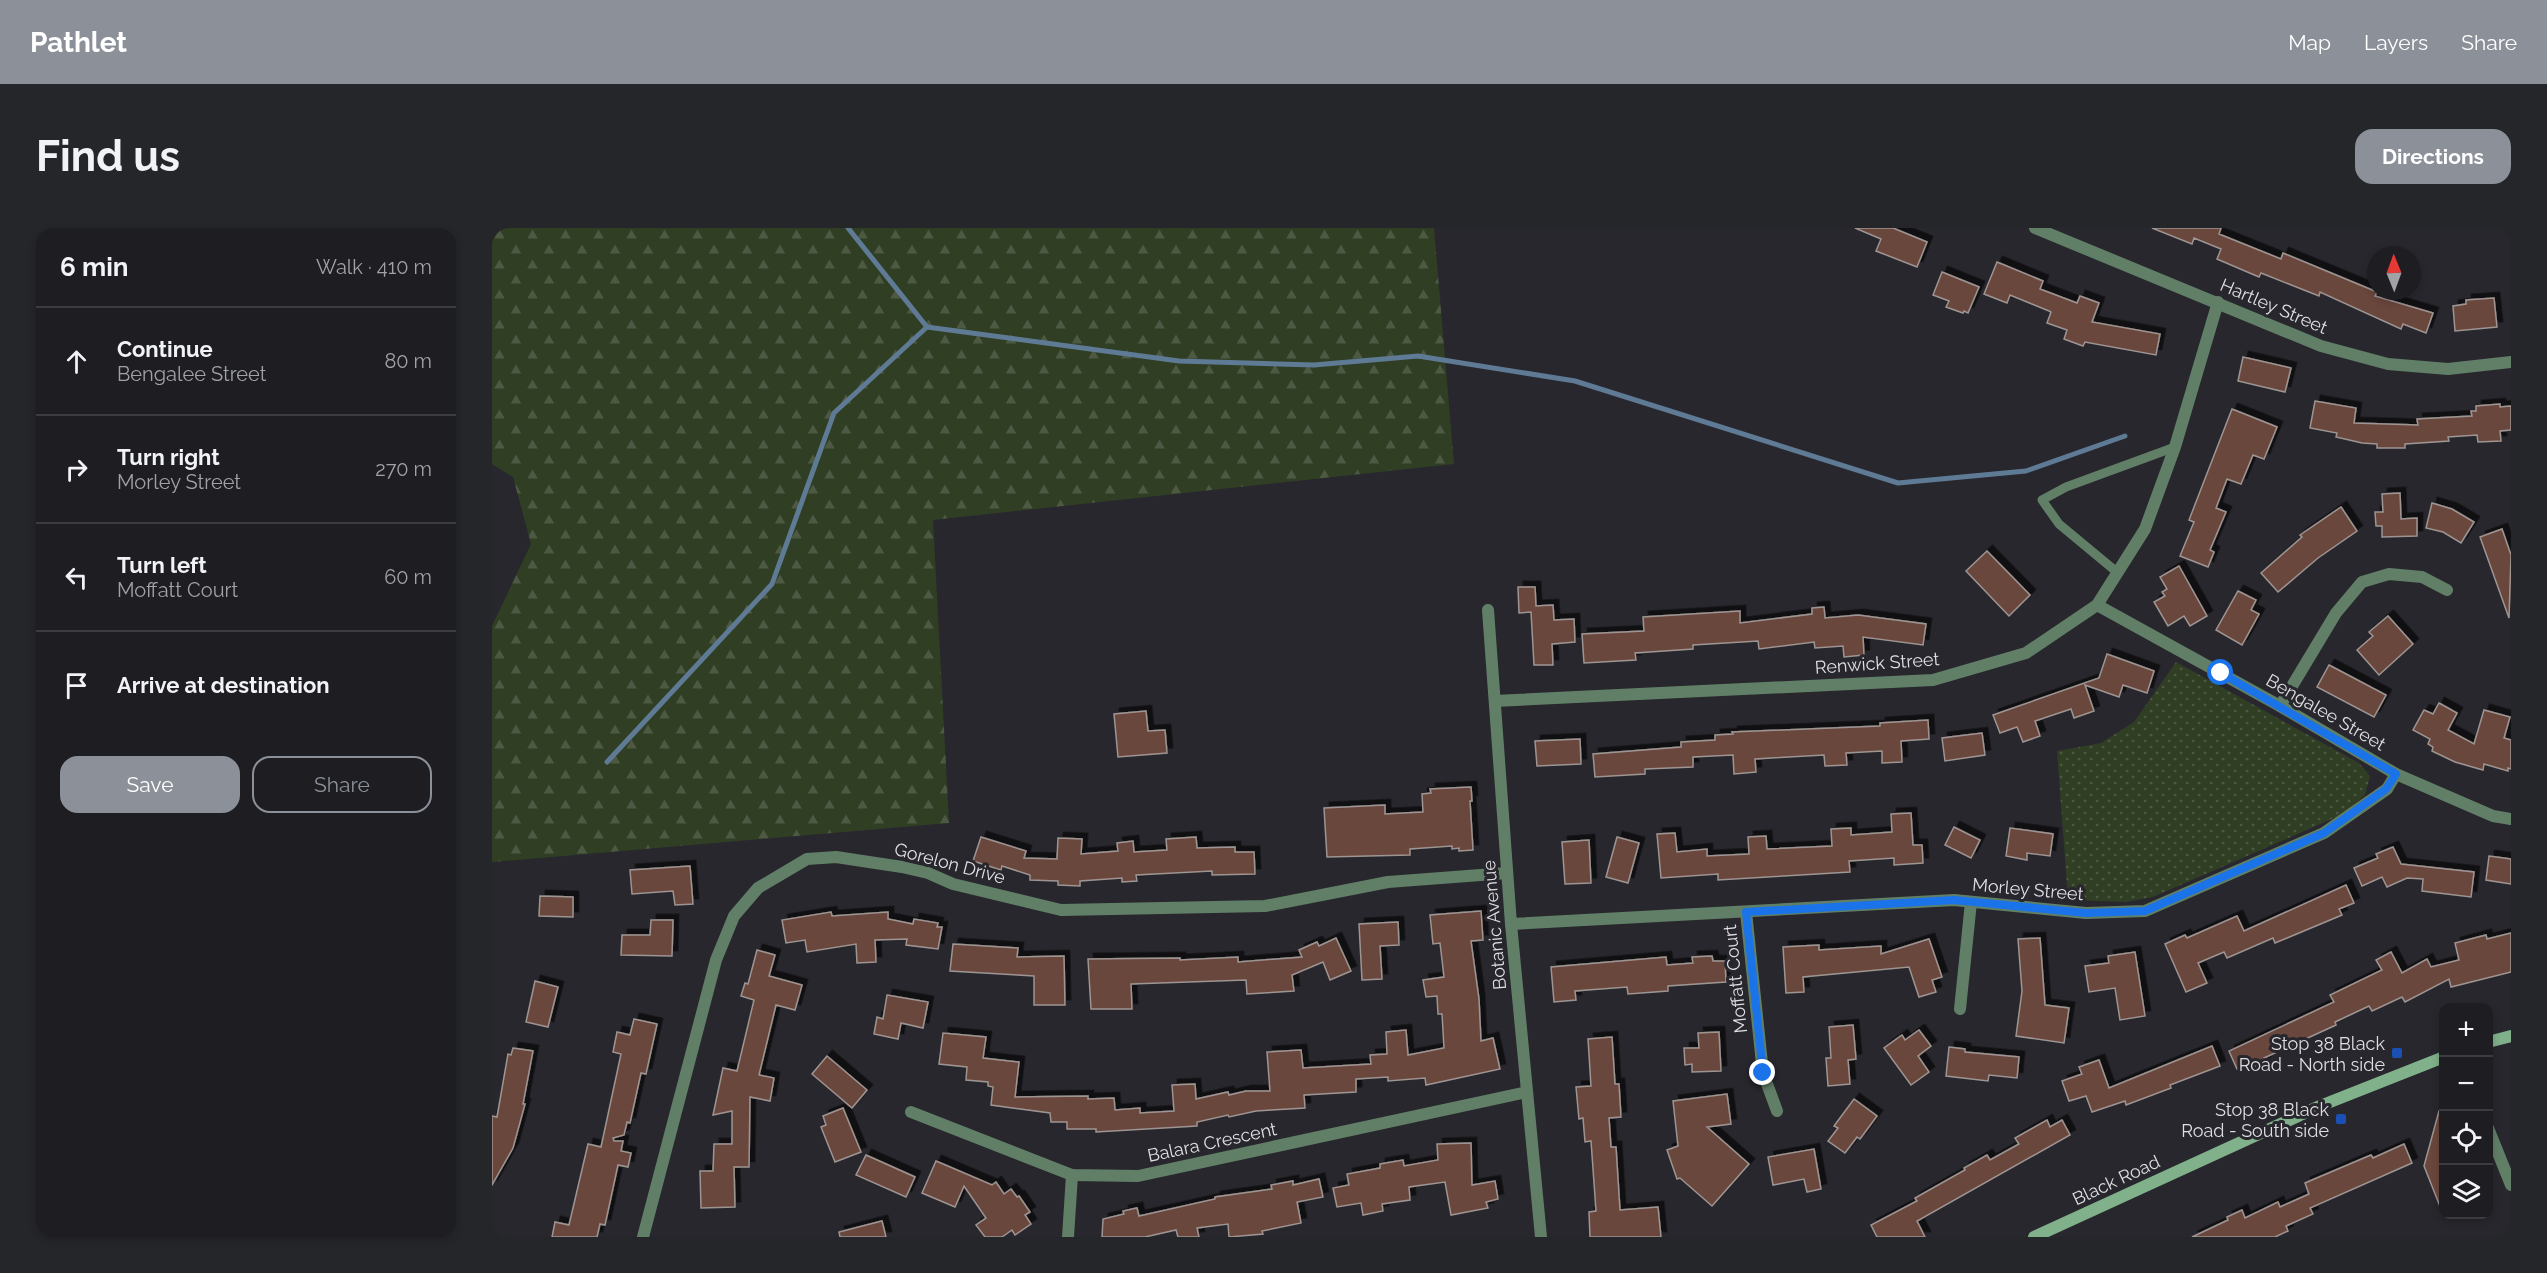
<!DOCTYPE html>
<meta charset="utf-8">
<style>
:root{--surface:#1d1d22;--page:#25262a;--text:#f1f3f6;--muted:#a0a2a5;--line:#3b3b40;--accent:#8c9099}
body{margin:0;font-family:Raleway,sans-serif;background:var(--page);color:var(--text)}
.controls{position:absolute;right:18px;bottom:18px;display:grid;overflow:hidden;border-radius:12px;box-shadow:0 3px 9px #0003}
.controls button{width:54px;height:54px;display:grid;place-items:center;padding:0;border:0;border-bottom:2px solid var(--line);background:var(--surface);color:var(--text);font:30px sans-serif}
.compass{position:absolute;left:1875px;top:18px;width:54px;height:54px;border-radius:50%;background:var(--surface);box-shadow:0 3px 9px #0003;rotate:359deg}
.stop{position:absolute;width:18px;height:18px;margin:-14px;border:4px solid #1a73e8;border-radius:50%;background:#fff}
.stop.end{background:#1a73e8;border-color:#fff;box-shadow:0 2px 6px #0008}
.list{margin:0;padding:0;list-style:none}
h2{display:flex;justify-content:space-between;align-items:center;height:78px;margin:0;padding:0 24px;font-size:26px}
h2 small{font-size:20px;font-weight:400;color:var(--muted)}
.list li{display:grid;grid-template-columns:39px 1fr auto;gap:18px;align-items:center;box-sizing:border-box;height:108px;padding:0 24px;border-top:2px solid var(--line)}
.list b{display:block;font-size:22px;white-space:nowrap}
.list p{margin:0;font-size:20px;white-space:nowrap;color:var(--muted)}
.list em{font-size:20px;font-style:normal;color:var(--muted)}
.actions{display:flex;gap:12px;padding:18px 24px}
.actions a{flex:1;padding:14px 0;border:2px solid var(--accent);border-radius:18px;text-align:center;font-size:21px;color:var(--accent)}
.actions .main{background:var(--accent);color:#fff}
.icon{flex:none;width:33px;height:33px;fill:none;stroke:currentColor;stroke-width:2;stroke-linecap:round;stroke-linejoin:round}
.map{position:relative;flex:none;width:2019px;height:1009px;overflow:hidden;border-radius:18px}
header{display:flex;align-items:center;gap:36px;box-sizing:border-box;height:84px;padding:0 30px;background:var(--accent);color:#fff}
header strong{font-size:28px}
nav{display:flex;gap:33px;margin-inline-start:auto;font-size:21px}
.intro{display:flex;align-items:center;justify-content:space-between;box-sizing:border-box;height:144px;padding:0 36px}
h1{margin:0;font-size:42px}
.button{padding:15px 27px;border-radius:18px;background:var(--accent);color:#fff;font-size:21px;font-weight:700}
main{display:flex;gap:36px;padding:0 36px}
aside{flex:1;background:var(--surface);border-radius:18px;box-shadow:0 3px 9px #0003}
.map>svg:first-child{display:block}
.green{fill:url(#green-dots)}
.forest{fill:url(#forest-firs)}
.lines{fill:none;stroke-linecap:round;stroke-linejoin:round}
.stream{stroke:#5f7a95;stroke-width:5}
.building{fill:#6a463c;stroke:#9e9593;stroke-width:1.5;filter:url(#shadow)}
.service{stroke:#617f67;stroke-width:9}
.minor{stroke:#617f67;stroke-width:12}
.secondary{stroke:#80b18a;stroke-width:12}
.route{stroke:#1a73e8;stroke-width:8}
.transit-dot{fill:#1a4fb4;stroke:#27272d;stroke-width:2}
.labels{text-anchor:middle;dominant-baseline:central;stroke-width:6;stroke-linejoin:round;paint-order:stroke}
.street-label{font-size:18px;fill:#dfdfe3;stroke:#27272d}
.poi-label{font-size:18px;fill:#dfdfe3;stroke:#27272d;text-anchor:end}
</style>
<header>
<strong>Pathlet</strong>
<nav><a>Map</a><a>Layers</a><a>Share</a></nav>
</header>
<div class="intro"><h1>Find us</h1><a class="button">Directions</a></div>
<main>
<aside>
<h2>6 min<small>Walk · 410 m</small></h2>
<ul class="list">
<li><svg class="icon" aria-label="ahead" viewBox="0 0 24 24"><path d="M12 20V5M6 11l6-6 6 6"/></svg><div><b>Continue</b><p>Bengalee Street</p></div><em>80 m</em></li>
<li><svg class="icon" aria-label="right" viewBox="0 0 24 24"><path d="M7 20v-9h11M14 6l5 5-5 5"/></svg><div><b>Turn right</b><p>Morley Street</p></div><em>270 m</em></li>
<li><svg class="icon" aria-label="left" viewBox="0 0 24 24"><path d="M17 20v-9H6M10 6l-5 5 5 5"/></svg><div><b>Turn left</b><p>Moffatt Court</p></div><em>60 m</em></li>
<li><svg class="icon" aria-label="arrive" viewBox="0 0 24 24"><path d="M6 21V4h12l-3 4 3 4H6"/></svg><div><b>Arrive at destination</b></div></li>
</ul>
<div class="actions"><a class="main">Save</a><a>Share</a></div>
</aside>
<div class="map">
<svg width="2019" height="1009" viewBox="0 0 2019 1009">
<defs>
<pattern id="green-dots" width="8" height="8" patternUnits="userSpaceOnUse" patternTransform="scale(1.5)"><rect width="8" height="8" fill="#303e24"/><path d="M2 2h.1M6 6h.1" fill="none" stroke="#4e5944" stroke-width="1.8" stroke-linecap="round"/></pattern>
<pattern id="forest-firs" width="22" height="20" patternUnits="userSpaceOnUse" patternTransform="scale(1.5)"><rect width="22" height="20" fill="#303e24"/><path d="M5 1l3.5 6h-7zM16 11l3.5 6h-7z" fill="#4e5944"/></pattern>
<filter id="shadow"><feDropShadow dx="5.5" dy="-5.5" stdDeviation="0" flood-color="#0009"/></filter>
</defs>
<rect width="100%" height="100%" fill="#27272d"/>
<polygon class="green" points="1684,434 1867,535 1878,548 1873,567 1856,584 1661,669 1634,674 1576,672 1565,523 1609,515 1642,494"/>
<polygon class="forest" points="0,0 942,0 962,236 441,292 457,595 0,634 0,398 39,316 21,249 0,236"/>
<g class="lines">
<g class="stream">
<polyline points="356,0 435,99 687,133 822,137 926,128 1083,153 1406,255 1534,243 1633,208"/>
<polyline points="115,534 280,356 342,185 435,99"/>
</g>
</g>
<g class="building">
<polygon points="1363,0 1401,0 1435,14 1425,39 1384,23 1389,11"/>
<polygon points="1660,0 1729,0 1727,6 1789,31 1791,25 1885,64 1883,68 1941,85 1934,105 1911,96 1909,101 1828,64 1827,68 1769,45 1767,49 1725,31 1729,21 1702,10 1700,16"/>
<polygon points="1505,34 1551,53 1548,61 1585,75 1588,68 1607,75 1600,94 1668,106 1664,127 1593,114 1591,118 1572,111 1575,102 1555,95 1559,84 1557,83 1518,67 1515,75 1492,66"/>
<polygon points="1450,44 1487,59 1476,85 1472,83 1471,85 1454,79 1457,73 1441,67"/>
<polygon points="2002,70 2005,99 1963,103 1961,78 1974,76 1974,72"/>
<polygon points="1751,129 1799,140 1793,164 1746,153"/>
<polygon points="1823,173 1864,180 1862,195 1926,197 1925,191 1980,188 1979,183 1984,183 1984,178 2008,176 2008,179 2019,178 2019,202 2008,203 2009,213 1986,214 1985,207 1956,209 1957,213 1913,216 1913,220 1885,220 1885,216 1870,215 1844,209 1845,205 1818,200"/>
<polygon points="1740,181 1785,199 1772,231 1761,227 1749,256 1735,251 1724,280 1734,284 1718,322 1722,324 1716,339 1688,328 1702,294 1697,292"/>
<polygon points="1908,265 1909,291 1925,290 1925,308 1890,309 1890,298 1884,298 1883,284 1891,284 1890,266"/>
<polygon points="1940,275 1960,281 1982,294 1969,315 1951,304 1934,300"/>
<polygon points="1849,279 1865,303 1826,330 1786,364 1769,345 1810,309 1808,307"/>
<polygon points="2010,301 2019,327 2017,390 1988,309"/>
<polygon points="1495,323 1538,367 1517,388 1474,343"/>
<polygon points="1687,338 1715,388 1698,398 1692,388 1676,398 1662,374 1673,368 1670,364 1675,361 1668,349"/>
<polygon points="1026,359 1043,359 1044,378 1061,377 1062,392 1082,391 1083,414 1060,416 1061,437 1042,437 1039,384 1027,385"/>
<polygon points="1746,363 1764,372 1759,382 1767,386 1750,417 1724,402"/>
<polygon points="1332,379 1333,390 1366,387 1434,396 1431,417 1371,409 1372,427 1352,429 1351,418 1323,420 1322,414 1267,421 1266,413 1201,417 1201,421 1143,425 1144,432 1092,435 1090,406 1152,403 1151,389 1248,383 1248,395 1320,386 1320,380"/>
<polygon points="1896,388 1921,416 1887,447 1865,422 1881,408 1877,404"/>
<polygon points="1615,426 1662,443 1655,465 1631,457 1627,469 1593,457 1602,483 1582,490 1579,481 1543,493 1548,508 1531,514 1525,499 1508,505 1501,487 1607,450"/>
<polygon points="1837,437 1894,467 1882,489 1825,459"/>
<polygon points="1947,475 1965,485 1956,502 1982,516 1992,482 2018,489 2012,510 2019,512 2019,541 2016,540 2016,543 1992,536 1991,542 1963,534 1940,523 1941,519 1936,516 1938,511 1921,502 1932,482 1941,486"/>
<polygon points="654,483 656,503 673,502 675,525 626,529 622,486"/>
<polygon points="1436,492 1437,511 1409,513 1410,534 1390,535 1390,523 1354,525 1355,537 1333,538 1332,527 1263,531 1264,544 1242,546 1241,527 1201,529 1201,539 1153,541 1153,546 1103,549 1101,526 1189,519 1189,514 1223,512 1223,507 1241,506 1240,504 1388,498 1388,495"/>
<polygon points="1490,505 1493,527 1453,533 1450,510"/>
<polygon points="1088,511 1089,536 1045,538 1043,513"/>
<polygon points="979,559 980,573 978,573 981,622 967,623 967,620 960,621 960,618 918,621 918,627 835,629 832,580 893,577 893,586 931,584 930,566 939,565 938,561"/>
<polygon points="1419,585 1421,617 1430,617 1431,635 1402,637 1402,630 1357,633 1358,644 1226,652 1226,646 1169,650 1165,606 1183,605 1185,624 1215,621 1215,628 1257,626 1256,609 1274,608 1275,621 1340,618 1339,601 1359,600 1359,607 1400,604 1399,586"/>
<polygon points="1462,599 1488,612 1479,630 1453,617"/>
<polygon points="1518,600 1561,606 1558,628 1535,625 1535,632 1514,628"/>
<polygon points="489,609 534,623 532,630 565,631 566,610 590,611 589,626 626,623 625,615 641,613 642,624 675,622 674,611 704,609 705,620 743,619 743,624 762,624 763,646 720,647 720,643 644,647 645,653 630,654 630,650 588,653 588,658 566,657 566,653 538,652 538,647 510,638 509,642 481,633"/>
<polygon points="1125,609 1147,615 1136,655 1114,649"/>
<polygon points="1097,612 1099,655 1073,656 1070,614"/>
<polygon points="1901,619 1909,636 1982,644 1979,669 1930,663 1931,651 1915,650 1895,659 1890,649 1870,658 1862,640 1886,630 1884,626"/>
<polygon points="1997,628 2019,631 2019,656 1994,652"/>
<polygon points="198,638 201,676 183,677 181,663 140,666 138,642"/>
<polygon points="1854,657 1862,675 1847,681 1850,687 1783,715 1781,710 1735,730 1732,724 1706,735 1715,755 1694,764 1673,716 1693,707 1695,710 1745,688 1752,703"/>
<polygon points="48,668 81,669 81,689 47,688"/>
<polygon points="989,683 991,712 979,713 987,771 989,813 1001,810 1008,841 934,857 933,850 896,853 896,849 864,851 864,864 812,867 813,880 764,883 737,889 736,887 705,894 705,898 604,904 604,901 575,901 575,894 559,894 558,885 499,877 501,859 496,858 496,854 474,852 475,839 447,836 451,805 494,809 491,830 527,834 523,869 596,868 596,871 622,870 623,882 648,880 648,885 682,883 680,857 703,856 704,871 736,864 737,867 754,863 778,863 775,824 809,822 811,840 879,836 878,827 895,826 894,804 914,802 916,827 952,820 950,786 946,786 945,768 934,769 931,752 952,749 948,715 941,716 938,687"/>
<polygon points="339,684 340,688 396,684 396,691 421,696 422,691 446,695 445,699 450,699 446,721 414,717 415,711 383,712 384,734 365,735 364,716 315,724 313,712 294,715 290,692"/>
<polygon points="159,692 181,692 180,728 129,727 130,707 158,707"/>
<polygon points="906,694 907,717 888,718 890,751 870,752 867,696"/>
<polygon points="2019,705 2019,744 1959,759 1957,751 1913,774 1910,769 1880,783 1877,778 1843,794 1844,797 1772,830 1773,834 1755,842 1752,837 1745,841 1737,823 1842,774 1838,767 1890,742 1884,732 1899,724 1910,745 1935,731 1939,739 1967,732 1963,715 1994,707 1995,711"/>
<polygon points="844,710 859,743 838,752 831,734 800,747 802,763 755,766 754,752 639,756 640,781 599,781 596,731 688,730 688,732 746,729 746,734 810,729 807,722 825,714 827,718"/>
<polygon points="1548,710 1553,777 1577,780 1572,815 1524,808 1530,763 1526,711"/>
<polygon points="1437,711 1450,749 1440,752 1444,764 1427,769 1417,739 1311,749 1312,764 1294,765 1291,719 1327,717 1327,722 1389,718 1389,726"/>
<polygon points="461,716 526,720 525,729 572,728 573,777 542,777 542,748 458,743"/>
<polygon points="265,722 283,727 277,748 310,757 303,782 284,777 267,847 282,850 278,873 258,869 257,939 242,939 243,979 209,980 208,943 221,943 222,916 240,916 240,883 221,887 231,840 245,843 262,772 249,768 253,755 256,756"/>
<polygon points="1643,724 1653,788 1628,792 1623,760 1597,764 1593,738 1617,735 1616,728"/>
<polygon points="1220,728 1221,733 1233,733 1234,754 1176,758 1176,763 1136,766 1135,759 1083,763 1084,772 1062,774 1059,739 1174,729 1175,737 1201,735 1200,729"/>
<polygon points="43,753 66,759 56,799 34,794"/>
<polygon points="395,767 436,774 431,800 409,795 406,811 382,806 385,789 391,791"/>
<polygon points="142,791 165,796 154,846 149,845 138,895 135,894 132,907 121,910 122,913 131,913 129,923 139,925 136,939 126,937 113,997 108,996 105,1009 60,1009 63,994 77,997 96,916 109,919 129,826 121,824 125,804 138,807"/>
<polygon points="1361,797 1364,831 1356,832 1358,856 1336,858 1334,830 1339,830 1337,799"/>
<polygon points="1427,802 1439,818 1426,828 1437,844 1419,857 1392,820 1410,807 1413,812"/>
<polygon points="1227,804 1229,843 1200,844 1200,836 1193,837 1192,820 1207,820 1206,805"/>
<polygon points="1120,809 1123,856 1127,856 1129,889 1117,890 1119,919 1124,919 1128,982 1166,979 1169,1009 1098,1009 1097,984 1104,983 1099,913 1093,914 1091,890 1087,891 1084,859 1099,858 1096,811"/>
<polygon points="1720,818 1728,838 1678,857 1679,860 1634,877 1633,873 1600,884 1594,868 1577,873 1570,853 1590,846 1587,839 1607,832 1617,860"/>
<polygon points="1457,819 1473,821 1473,824 1527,829 1525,850 1497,847 1496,853 1454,848"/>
<polygon points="21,820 41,823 31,876 33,876 21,920 0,957 0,888 5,889 16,826 19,827"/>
<polygon points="335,828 375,862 360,880 320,846"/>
<polygon points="1235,866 1239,896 1215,899 1257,936 1220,978 1188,950 1185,951 1175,922 1186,918 1181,873"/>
<polygon points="1362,871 1385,888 1368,911 1365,909 1353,925 1336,913 1346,900 1342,898"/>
<polygon points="351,880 369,924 343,934 329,899 334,897 331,888"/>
<polygon points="1947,883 1952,883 1951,986 1932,938"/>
<polygon points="1555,892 1558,899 1570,892 1578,907 1425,993 1433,1009 1385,1009 1379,997 1425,973 1423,970 1473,942 1472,940 1495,927 1498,932 1527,916 1523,910"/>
<polygon points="979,915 980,957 1003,953 1006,971 994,974 996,980 959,987 953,954 917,959 918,972 890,976 891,983 871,987 869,975 845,979 841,960 857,957 855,946 888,940 888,936 911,932 912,938 946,932 945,916"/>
<polygon points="1912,916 1920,935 1818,980 1821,986 1794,998 1796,1003 1783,1009 1700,1009 1736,992 1735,989 1750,982 1753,990 1786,974 1788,979 1817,966 1813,955 1879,927 1881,930"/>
<polygon points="1322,921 1329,961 1315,964 1312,951 1281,957 1276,929"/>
<polygon points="374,927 423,949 414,969 364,947"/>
<polygon points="444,933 500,957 504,954 512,966 519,961 525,969 527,968 538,984 533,987 539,996 523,1007 520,1002 510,1009 493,1009 484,997 494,990 472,958 463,979 430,965"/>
<polygon points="827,951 831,969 805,974 809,995 770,1003 771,1006 737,1009 736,996 705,1000 707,1009 686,1009 684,1002 653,1009 610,1009 611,991 632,986 631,983 645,980 647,988 656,986 723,971 723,969 780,961 779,957 801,953 801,957"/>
<polygon points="390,993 394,1009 348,1009 347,1004"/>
</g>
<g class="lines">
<polyline class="service" points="1626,345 1567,296 1550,272 1574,259 1683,219"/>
<g class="minor">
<polyline points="1543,0 1829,118 1896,136 1956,141 2019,134"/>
<polyline points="1605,377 1788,478 1904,546 2001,588 2019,591"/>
<polyline points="996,382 1019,696 1049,1009"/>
<polyline points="1003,473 1441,452 1534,425 1605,377 1653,301 1683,219 1726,74"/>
<polyline points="1788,478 1844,385 1870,354 1897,346 1930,349 1955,362"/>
<polyline points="1254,684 1271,845 1285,883"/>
<polyline points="1019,696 1462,672 1594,685 1653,683 1832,605 1895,561 1904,546"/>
<polyline points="1468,781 1479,674"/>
<polyline points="419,884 580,947 646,948 1035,864"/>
<polyline points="1996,900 2019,957"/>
<polyline points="151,1009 224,732 242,688 266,660 315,631 344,629 410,639 436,645 461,656 569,682 773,678 896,654 1015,645"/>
<polyline points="576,1009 580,947"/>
</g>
<g class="secondary">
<polyline points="1996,814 2019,808"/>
<polyline points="1542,1009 1828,878 1952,829"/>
</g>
</g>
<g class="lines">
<polyline class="route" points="1271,845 1254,684 1462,672 1594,685 1653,683 1832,605 1894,561 1904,546 1729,445"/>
</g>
<g class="transit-dot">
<rect x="1899" y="819" width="12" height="12" rx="3"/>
<rect x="1843" y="885" width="12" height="12" rx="3"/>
</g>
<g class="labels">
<g class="street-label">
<text transform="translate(1782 78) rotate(23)">Hartley Street</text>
<text transform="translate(1385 435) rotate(-4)">Renwick Street</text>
<text transform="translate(1834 484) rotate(30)">Bengalee Street</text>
<text transform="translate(458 635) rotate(15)">Gorelon Drive</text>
<text transform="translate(1536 661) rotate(5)">Morley Street</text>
<text transform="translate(1002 697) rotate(-95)">Botanic Avenue</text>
<text transform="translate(1243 751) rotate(-96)">Moffatt Court</text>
<text transform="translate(720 914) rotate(-12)">Balara Crescent</text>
<text transform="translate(1624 952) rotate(-25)">Black Road</text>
</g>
<g class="poi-label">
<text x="1893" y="815">Stop 38 Black<tspan x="1893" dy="21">Road - North side</tspan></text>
<text x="1837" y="881">Stop 38 Black<tspan x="1837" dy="21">Road - South side</tspan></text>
</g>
</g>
</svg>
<div class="controls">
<button>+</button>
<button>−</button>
<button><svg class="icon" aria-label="locate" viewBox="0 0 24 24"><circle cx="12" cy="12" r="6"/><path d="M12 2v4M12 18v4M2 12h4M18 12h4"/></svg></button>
<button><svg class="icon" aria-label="layers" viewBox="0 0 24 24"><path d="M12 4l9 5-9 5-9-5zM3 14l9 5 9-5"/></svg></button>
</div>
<svg class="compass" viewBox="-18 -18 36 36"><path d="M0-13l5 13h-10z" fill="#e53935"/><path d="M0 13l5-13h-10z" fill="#a0a2a5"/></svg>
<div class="stop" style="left:1729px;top:445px"></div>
<div class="stop end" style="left:1271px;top:845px"></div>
</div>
</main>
